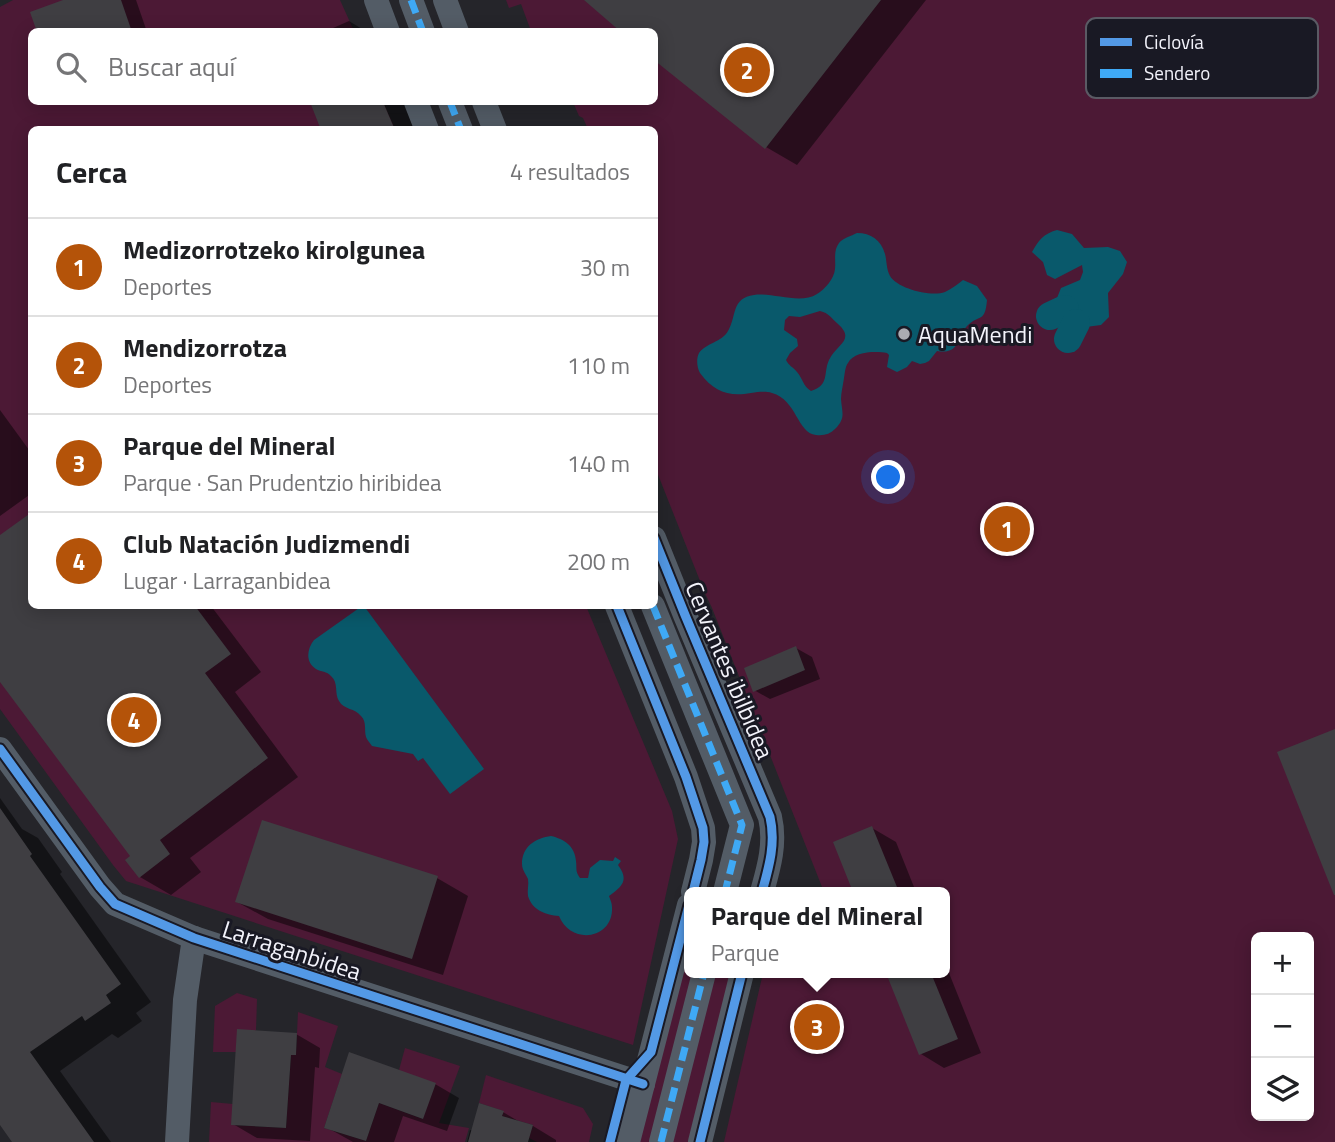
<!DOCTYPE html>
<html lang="es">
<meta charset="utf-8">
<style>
:root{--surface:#fff;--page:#f6f6f6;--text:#202124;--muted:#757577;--line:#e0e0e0;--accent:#b45309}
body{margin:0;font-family:"Titillium Web",sans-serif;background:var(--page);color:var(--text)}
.controls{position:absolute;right:21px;bottom:21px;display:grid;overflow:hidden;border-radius:10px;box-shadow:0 4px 18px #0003}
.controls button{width:63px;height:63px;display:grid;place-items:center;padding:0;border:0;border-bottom:2px solid var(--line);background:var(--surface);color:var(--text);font:35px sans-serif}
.you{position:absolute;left:889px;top:478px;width:24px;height:24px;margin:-18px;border:5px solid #fff;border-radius:50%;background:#1a73e8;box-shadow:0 0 0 10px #1a73e833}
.badge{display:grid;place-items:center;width:46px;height:46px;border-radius:50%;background:var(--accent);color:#fff;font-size:23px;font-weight:700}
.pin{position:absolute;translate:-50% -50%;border:4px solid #fff;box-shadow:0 2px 7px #0006}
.popup{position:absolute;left:684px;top:887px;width:266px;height:91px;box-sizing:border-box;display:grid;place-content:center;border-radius:10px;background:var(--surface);filter:drop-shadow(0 2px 5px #0005);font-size:23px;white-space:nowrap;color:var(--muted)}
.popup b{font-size:26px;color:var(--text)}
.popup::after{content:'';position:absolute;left:50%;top:100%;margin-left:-14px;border:14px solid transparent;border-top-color:var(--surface)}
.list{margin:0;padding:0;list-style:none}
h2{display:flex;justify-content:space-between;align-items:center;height:91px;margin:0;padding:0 28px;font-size:30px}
h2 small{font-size:23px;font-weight:400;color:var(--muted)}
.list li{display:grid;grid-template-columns:46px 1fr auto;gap:21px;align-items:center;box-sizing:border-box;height:98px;padding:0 28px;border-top:2px solid var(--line)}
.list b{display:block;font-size:26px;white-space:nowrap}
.list p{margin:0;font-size:23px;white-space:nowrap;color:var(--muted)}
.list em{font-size:23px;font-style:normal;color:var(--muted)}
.icon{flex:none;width:38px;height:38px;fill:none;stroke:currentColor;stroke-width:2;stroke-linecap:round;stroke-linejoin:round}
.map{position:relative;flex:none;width:1335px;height:1142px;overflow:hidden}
.search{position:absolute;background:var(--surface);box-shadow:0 4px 18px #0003;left:28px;top:28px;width:630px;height:77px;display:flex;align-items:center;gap:18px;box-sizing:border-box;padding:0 24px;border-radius:10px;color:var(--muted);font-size:26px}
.panel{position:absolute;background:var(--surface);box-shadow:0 4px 18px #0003;left:28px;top:126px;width:630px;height:483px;border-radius:10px}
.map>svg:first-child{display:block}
.green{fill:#4c1935;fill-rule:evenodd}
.water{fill:#09596b;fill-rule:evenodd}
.shadow{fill:#0007}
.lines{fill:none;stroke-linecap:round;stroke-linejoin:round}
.canal{stroke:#09596b;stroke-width:28}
.building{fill:#3f3e42}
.street{stroke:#535c66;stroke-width:24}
.quiet{stroke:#3fa9f5;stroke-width:7;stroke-dasharray:14 7;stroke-linecap:butt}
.cycleway-casing{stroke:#191924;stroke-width:13}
.cycleway{stroke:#5399e6;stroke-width:9}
.poi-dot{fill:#ababb2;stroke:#191924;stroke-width:2.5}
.labels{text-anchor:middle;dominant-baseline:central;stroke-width:6;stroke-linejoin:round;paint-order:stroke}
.poi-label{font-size:24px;fill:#f3f3fb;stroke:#191924;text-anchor:start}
.street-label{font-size:24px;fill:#f3f3fb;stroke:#191924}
.key{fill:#191924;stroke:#5a5a64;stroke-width:2}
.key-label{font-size:19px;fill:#f3f3fb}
</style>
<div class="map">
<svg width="1335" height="1142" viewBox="0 0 1335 1142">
<rect width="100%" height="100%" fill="#25252a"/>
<g class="green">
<polygon points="13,0 340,0 354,31 32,32 32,102 383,102 395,129 32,130 32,606 586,606 672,811 678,839 633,1045 126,881 113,865 0,709 0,7"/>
<path d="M506,0h829v1142h-611l39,-169h182v-81h-121l-112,-284 -8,-17 -49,-124 -1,-337 -66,-1 -5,-11 -4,-2 -6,-14h81v-70l-123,-1 -10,-27 -12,4zM1256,937h53v179h-53z"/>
<polygon points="689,927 689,973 732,973 688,1142 639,1142"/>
<polygon points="237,993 257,999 256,1030 236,1052 213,1052 215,1006"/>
<polygon points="298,1012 338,1026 325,1067 342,1074 324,1128 366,1141 379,1103 423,1119 399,1070 405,1048 460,1066 439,1123 469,1128 465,1142 209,1142 211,1102 233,1104 232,1125 286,1128 291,1055 296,1054"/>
<polygon points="486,1075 583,1108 593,1124 589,1142 537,1142 529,1138 533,1125 502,1116 503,1111 479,1103"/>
</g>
<g class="water">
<path d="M1057,230l15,4 12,14 24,-1 12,4 7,11 -4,12 -15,19 1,24 -8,8 -15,2 -14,-6 -15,-23 4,-10 19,-8 3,-8 -1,-7 -27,14 -8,-4 -4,-13 -11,-10c7,-12 11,-18 25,-22z"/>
<path d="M857,233c14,0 24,7 28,21 2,7 1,15 5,22 8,13 41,21 55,16 6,-3 13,-8 18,-12l14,6 10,14c-2,23 -7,14 -19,25 -12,12 -7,30 -31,26l-8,10 -4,2 -5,1 -8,-3 -5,6 -10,5 -10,-5 2,-12 -2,-2c-11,-2 -33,-2 -39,10 -3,4 -3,10 -4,15 -1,7 -3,15 -3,21 1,14 5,19 -6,30 -5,5 -11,7 -19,6 -19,-2 -19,-35 -44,-42 -7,-2 -13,-1 -21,0 -22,4 -37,-1 -51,-20 -3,-5 -4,-14 -1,-20 7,-10 23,-11 29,-22 9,-15 3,-33 26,-36 19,-3 46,10 63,-1 8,-5 17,-15 18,-25 1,-9 -2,-18 4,-26 4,-5 12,-7 18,-10zM820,311c9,2 11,7 18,13 18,16 -2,21 -9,36 -6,13 1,25 -18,31 -8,-5 -8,-12 -14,-19 -4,-5 -8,-6 -11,-12l4,-7 8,-7 -1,-7 -13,-9 1,-10 4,-4 11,1z"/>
<path d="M362,606h2l120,163 -34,25 -27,-36 -5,3 -5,-7 -41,-8c-2,-3 -5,-6 -6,-9 -2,-7 1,-15 -5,-21 -6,-8 -17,-6 -22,-15 -5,-8 0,-18 -8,-25 -4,-5 -10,-4 -15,-7 -11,-7 -9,-20 -2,-29z"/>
<path d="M551,836c13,3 24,10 25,25 1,8 -1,10 4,17h8l2,-10 10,-8 13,1 2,-4 6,4 -3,4c11,15 5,21 -9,31 1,3 3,7 3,11 2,32 -41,39 -53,9 -13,-1 -27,-6 -31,-20 -1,-6 1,-11 0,-17 -2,-5 -6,-9 -6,-15 0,-18 14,-26 29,-28z"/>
</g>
<g class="shadow">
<polygon points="68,0 136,0 147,32 39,32"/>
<polygon points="587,0 926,0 797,165 766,147 654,32"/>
<polygon points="349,21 367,32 324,32"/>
<polygon points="312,102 406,102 417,130 323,130"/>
<polygon points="0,410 32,454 32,493 0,516"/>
<polygon points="0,538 32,606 211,606 261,672 235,692 298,777 190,858 201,872 171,895 140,877 133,856 0,679"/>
<polygon points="796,648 812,657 820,679 770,699 754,690"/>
<polygon points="0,798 22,829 38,838 62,872 60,874 151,1002 136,1013 142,1021 118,1038 112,1034 60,1071 111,1142 15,1142 0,1122"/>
<polygon points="872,828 896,842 916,892 855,892 835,843"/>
<polygon points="437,878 468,896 443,975 268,919 237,902"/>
<polygon points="945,963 981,1053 944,1068 921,1054 888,973 945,973"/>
<polygon points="296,1034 320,1048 319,1068 315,1067 310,1141 257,1138 233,1124"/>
<polygon points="350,1054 435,1084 459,1098 447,1131 403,1116 394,1142 353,1142 326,1127"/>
<polygon points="503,1112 523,1124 533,1126 556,1140 556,1142 467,1142 470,1130 473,1131"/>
</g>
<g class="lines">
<g class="canal">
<polyline points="1050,316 1065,309"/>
<polyline points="1068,339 1076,323"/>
</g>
</g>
<g class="building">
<polygon points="63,0 121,0 132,32 37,32 30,12"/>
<polygon points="584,0 881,0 765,149 654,60 654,32 621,32"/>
<polygon points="310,102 383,102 395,130 321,130"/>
<polygon points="32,512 32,606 195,606 231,654 205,673 268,758 160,840 170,854 139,878 125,860 130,856 0,682 0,535"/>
<polygon points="796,646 805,670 753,692 744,668"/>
<polygon points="1335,729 1335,895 1334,895 1277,752"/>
<polygon points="0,808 32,854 30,856 121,984 106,995 111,1003 85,1021 82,1016 30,1052 94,1142 12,1142 0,1125"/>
<polygon points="262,820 438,876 412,959 235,902"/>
<polygon points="872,826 899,892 853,892 833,842"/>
<polygon points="886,973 931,973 958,1039 919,1055"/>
<polygon points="237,1029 297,1033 296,1055 291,1055 286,1128 231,1125"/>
<polygon points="349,1052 436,1083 423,1119 379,1103 366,1141 324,1128"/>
<polygon points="479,1103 504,1111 502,1116 533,1125 528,1142 468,1142"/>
</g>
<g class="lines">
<g class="street">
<polyline points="376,0 388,32"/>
<polyline points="411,0 423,32"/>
<polyline points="445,0 457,32"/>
<polyline points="416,102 427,130"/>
<polyline points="450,102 461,130"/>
<polyline points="484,102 495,130"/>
<path d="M654,538l31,77 85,202c6,26 -1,50 -8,75"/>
<polyline points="617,606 686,777 703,828 704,842 701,860 693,892"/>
<polyline points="653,606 742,825 725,892"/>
<polyline points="0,749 100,887 115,904 194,938 643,1084"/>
<polyline points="177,1142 185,1000 194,938"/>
<polyline points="628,1142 689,905"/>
<polyline points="661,1142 704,973"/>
<polyline points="700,1142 742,973"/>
</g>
<g class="quiet">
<polyline points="411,0 423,32"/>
<polyline points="450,102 461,130"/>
<polyline points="653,606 742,825 725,892"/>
<polyline points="661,1142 704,973"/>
</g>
<defs>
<g id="cycleway">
<path d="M654,538l31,77 85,202c6,26 -1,50 -8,75"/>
<polyline points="617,606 686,777 703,828 704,842 701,860 693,892"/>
<polyline points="0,749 100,887 115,904 194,938 643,1084"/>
<polyline points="610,1142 626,1080 651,1052 689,905"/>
<polyline points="700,1142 742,973"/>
</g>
</defs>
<use href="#cycleway" class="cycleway-casing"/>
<use href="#cycleway" class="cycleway"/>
</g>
<circle class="poi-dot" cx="904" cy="334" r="7"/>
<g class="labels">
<g class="poi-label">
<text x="918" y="334">AquaMendi</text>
</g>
<g class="street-label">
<text transform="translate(730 670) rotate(67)">Cervantes ibilbidea</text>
<text transform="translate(292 950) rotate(18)">Larraganbidea</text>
</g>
</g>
<rect x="1086" y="18" width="232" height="80" rx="10" class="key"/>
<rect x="1100" y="38" width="32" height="8" fill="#5399e6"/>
<rect x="1100" y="69" width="32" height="9" fill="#3fa9f5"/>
<g class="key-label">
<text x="1144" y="49">Ciclovía</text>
<text x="1144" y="80">Sendero</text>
</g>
</svg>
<div class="controls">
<button>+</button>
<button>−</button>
<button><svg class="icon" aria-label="layers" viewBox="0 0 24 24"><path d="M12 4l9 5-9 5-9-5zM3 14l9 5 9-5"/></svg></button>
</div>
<div class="you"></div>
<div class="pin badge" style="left:1007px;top:529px">1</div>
<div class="pin badge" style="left:747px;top:70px">2</div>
<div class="pin badge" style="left:817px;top:1027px">3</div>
<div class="popup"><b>Parque del Mineral</b>Parque</div>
<div class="pin badge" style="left:134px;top:720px">4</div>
<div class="search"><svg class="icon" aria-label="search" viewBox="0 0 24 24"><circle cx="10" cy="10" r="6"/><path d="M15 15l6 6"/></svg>Buscar aquí</div>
<section class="panel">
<h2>Cerca<small>4 resultados</small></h2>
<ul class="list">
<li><span class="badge">1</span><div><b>Medizorrotzeko kirolgunea</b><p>Deportes</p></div><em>30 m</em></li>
<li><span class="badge">2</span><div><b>Mendizorrotza</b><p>Deportes</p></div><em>110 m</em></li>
<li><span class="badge">3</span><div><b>Parque del Mineral</b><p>Parque · San Prudentzio hiribidea</p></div><em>140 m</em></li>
<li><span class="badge">4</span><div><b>Club Natación Judizmendi</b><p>Lugar · Larraganbidea</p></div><em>200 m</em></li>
</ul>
</section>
</div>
